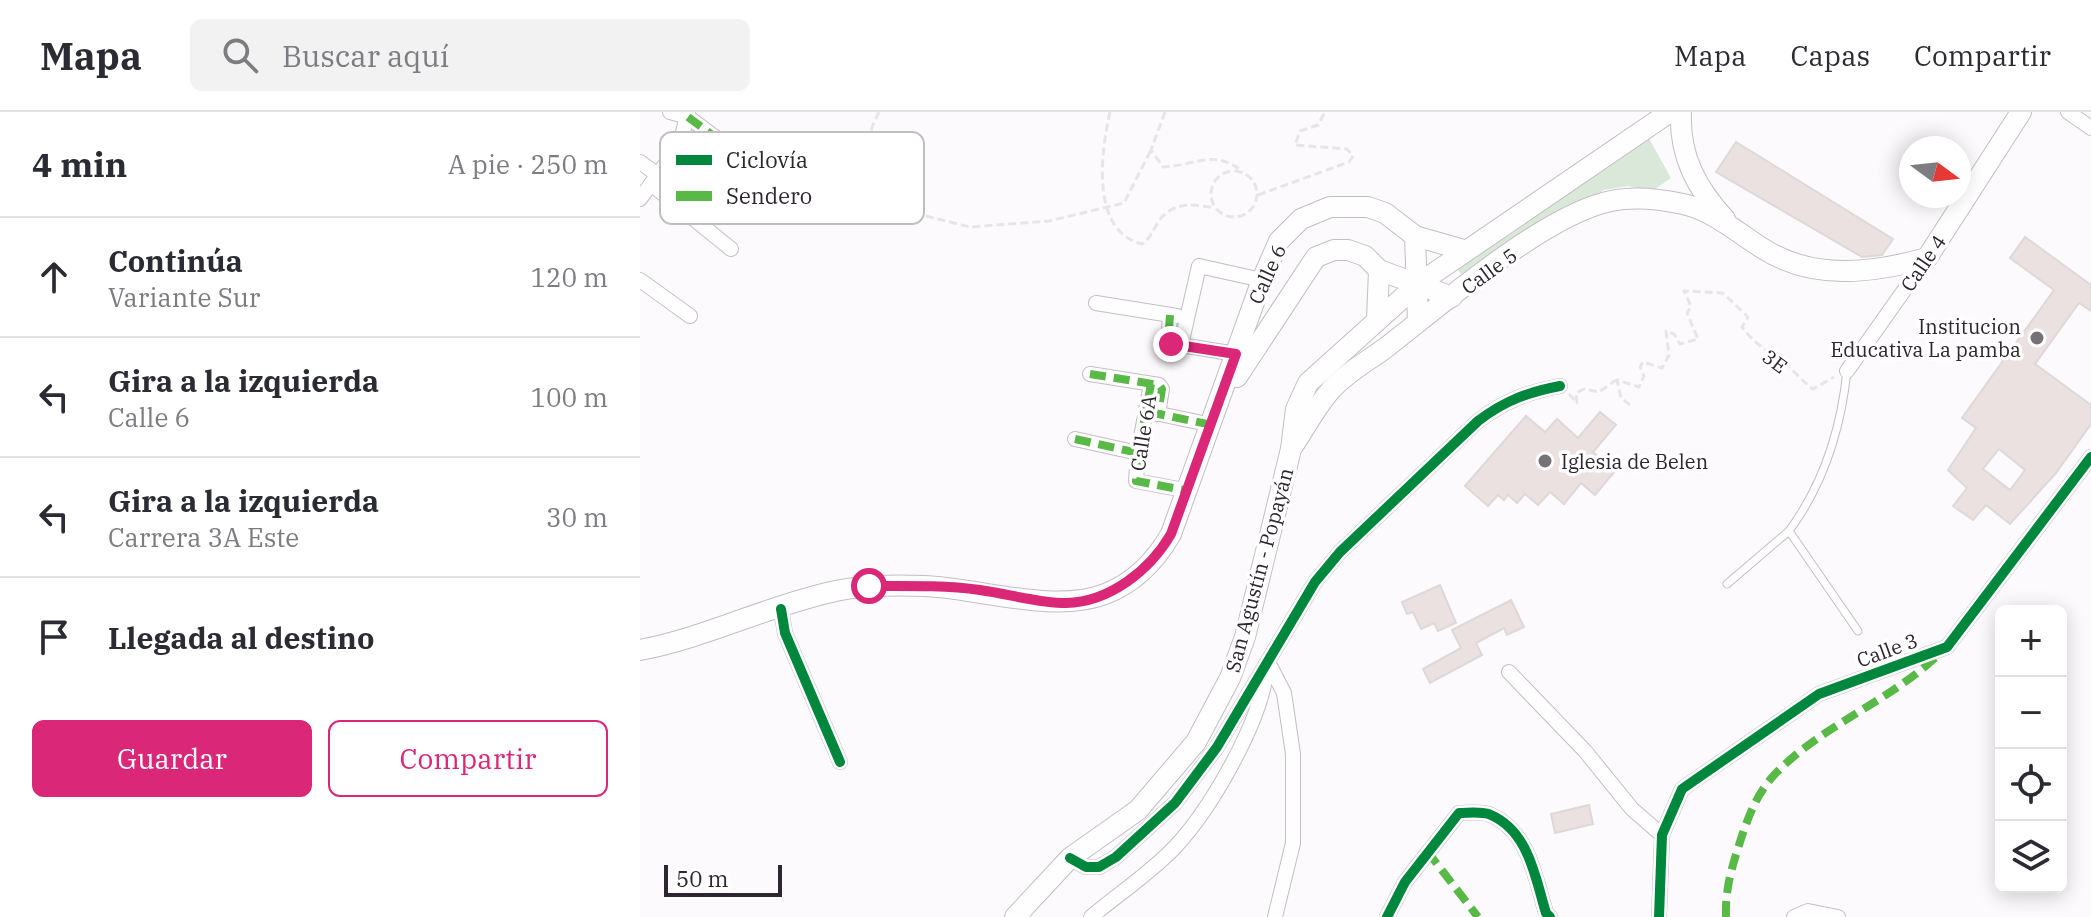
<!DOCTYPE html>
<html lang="es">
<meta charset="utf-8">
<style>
:root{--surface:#fff;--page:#f2f2f3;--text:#2b2b33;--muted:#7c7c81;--line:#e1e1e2;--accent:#db2777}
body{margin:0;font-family:"IBM Plex Serif",serif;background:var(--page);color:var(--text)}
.controls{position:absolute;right:24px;bottom:24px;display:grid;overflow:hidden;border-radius:12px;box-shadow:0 4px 20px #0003}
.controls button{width:72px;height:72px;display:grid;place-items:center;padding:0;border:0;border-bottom:2px solid var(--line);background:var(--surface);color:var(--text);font:40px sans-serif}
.compass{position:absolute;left:1259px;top:24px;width:72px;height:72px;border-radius:50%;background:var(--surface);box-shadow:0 4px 20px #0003;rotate:105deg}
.scale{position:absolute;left:24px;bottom:20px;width:118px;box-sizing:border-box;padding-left:8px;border:4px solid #2d252f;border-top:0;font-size:22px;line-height:28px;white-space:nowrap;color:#2d252f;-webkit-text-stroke:6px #fff;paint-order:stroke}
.stop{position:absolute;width:24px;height:24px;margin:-18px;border:6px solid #db2777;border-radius:50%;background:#fff}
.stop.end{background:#db2777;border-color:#fff;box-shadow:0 2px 8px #0008}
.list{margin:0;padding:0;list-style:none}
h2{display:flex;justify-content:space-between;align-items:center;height:104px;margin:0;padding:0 32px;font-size:34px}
h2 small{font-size:26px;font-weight:400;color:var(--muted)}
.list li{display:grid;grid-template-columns:52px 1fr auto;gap:24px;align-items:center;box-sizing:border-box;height:120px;padding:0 32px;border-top:2px solid var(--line)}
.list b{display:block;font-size:30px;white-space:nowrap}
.list p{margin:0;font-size:26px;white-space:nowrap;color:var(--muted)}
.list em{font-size:26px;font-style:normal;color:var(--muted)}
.actions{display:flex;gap:16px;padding:24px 32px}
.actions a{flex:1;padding:18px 0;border:2px solid var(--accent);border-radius:12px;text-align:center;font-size:28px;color:var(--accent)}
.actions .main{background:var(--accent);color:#fff}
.icon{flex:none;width:44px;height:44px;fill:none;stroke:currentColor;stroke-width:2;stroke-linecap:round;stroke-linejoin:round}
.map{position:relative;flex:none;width:1451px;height:805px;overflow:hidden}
header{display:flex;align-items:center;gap:48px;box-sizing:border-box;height:112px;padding:0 40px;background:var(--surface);border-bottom:2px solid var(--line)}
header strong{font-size:38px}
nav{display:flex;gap:44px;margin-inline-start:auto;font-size:28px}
.search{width:560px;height:72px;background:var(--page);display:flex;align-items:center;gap:20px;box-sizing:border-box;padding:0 28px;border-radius:12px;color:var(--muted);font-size:30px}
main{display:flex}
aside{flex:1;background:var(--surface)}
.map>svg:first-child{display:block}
.green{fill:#dae8d9}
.building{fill:#ebe1e1;stroke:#dfd7d8;stroke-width:2;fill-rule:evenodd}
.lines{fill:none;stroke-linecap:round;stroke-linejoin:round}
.lane-casing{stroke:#c3bec4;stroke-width:9}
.street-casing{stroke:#c3bec4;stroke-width:16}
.secondary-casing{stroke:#c3bec4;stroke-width:22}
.path{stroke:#e7e6e7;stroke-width:3;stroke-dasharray:8 4;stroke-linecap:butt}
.lane{stroke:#fffeff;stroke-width:7}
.street{stroke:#fffeff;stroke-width:14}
.secondary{stroke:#fffeff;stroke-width:20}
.quiet{stroke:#58b947;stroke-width:8;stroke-dasharray:16 8;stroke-linecap:butt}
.cycleway-casing{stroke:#fff;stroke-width:15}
.cycleway{stroke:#00873e;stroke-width:10}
.route{stroke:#db2777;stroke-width:10}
.poi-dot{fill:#767077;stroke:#fff;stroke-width:3}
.labels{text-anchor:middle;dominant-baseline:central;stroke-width:7;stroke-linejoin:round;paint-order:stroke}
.street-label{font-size:20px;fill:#2d252f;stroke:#fff}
.poi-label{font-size:20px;fill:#2d252f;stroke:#fff;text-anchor:end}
.key{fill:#fff;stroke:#c0bec1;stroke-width:2}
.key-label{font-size:22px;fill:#2d252f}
</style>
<header>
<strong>Mapa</strong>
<div class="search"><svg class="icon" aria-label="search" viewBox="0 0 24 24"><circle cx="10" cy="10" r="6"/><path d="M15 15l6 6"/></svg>Buscar aquí</div>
<nav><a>Mapa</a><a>Capas</a><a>Compartir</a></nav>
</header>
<main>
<aside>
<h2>4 min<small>A pie · 250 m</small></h2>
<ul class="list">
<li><svg class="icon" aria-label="ahead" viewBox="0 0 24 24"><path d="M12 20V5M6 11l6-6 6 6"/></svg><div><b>Continúa</b><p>Variante Sur</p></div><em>120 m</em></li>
<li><svg class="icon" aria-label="left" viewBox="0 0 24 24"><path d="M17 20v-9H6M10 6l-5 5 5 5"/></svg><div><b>Gira a la izquierda</b><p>Calle 6</p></div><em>100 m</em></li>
<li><svg class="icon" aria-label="left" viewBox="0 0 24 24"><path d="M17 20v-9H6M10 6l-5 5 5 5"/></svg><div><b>Gira a la izquierda</b><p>Carrera 3A Este</p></div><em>30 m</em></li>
<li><svg class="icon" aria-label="arrive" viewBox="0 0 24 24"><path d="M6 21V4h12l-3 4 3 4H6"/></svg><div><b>Llegada al destino</b></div></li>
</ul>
<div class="actions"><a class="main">Guardar</a><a>Compartir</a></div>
</aside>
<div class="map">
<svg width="1451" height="805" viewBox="0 0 1451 805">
<rect width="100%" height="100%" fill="#fdfafe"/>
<polygon class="green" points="1007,23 1031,66 1011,80 988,74 964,78 823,165 813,151"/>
<g class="building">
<polygon points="1096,30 1253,127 1242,143 1222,145 1076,60"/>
<path d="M1385,125l66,48v26l-12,-8 -44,61 56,41v19l-35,49 -46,51 -24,-19 -13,15 -20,-14 14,-18 -19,-18 28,-42 -14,-10 92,-128 -44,-32zM1359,337l26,21 -15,20 -27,-21z"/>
<polygon points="960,300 976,313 953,340 975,359 955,383 941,371 924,392 910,380 898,393 885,382 877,391 868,383 864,388 858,383 848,394 825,374 886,304 905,320 917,307 938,326"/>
<polygon points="800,473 816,511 798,519 794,511 781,517 773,500 767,502 762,490"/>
<polygon points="871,488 884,515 867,523 864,516 836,531 842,543 790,571 783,557 821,536 812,518"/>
<polygon points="949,693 953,712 915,721 911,702"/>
</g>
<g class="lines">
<defs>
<g id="lane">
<path d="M1207,259c-6,57 -24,114 -58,160l69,100"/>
<polyline points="1087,472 1149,419"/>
</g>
<g id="street">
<polyline points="30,0 48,5 122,60"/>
<polyline points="1428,0 1451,16"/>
<polyline points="0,50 18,63"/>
<polyline points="11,72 91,137"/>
<polyline points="0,87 40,32 48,0"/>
<polyline points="0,168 50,204"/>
<polyline points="456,191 537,204"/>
<polyline points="530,203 528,231 596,242"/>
<polyline points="541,233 559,154 622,168"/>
<polyline points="1207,259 1287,146"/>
<polyline points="450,262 519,273 522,277 518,302"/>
<polyline points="511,272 498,341 496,369 549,379"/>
<polyline points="510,300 572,313"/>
<polyline points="435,327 498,341"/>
<polyline points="141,497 145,521 200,650"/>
<polyline points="629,552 644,581 653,642 653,731 635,805"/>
<polyline points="869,560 945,639 992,697 1022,723"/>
<path d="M430,746l16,9h13l17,-10 59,-54 42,-56 98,-165 25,-30 138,-131c26,-20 50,-29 82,-35"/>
<path d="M451,805c27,-23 61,-45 85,-71 35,-38 83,-121 90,-172"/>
<path d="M747,805l18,-35 54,-69c10,0 23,-2 32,2 38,17 44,62 55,98l4,4"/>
<polyline points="1019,805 1022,723 1042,677 1179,582 1307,535 1451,345"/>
<polyline points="1154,805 1168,799 1198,805"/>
</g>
<g id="secondary">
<path d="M1041,0c-2,43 15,76 44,107"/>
<polyline points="775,124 778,210"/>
<polyline points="737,208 739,158"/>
<polyline points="597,265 676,145 694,138 708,138 725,144 739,158 812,185"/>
<path d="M653,334c12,-18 23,-39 37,-55 15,-18 40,-31 58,-45 54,-42 158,-132 223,-145 23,-5 49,-2 72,3 29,6 55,29 79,44 51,33 111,25 165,10l94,-146"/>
<path d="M0,538c64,-12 123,-42 187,-57 31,-8 64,-8 97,-7 55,2 129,28 181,8 29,-11 51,-34 66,-60l91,-254 17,-39 22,-22 29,-12h38l17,6 30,23 49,14"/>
<polyline points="375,805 430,746 498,698 556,630 590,566 605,525 651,337 656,297 668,271 778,172 1030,0"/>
</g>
</defs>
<use href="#lane" class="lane-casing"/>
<use href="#street" class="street-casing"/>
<use href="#secondary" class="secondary-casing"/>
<g class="path">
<polyline points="239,0 232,15 222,88 330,115 409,109 484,91 511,38"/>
<path d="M470,0c-9,40 -20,119 32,132 8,-5 10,-12 15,-20 13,-22 35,-21 57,-16"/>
<path d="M525,0l-14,38 12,17c31,-1 52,-19 80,5"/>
<circle cx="594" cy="82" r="23"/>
<polyline points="618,83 709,50 713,44 707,37 655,33 660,19 678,13 685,0"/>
<polyline points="929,282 937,291 936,281 944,277 959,280 976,268"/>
<path d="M990,293l-9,-7 -4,-18 22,7 5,-11 -4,-9 3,-5 19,6 7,-13 -3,-24 8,3 6,10 18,-5 -11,-26 4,-7 -7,-15 39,2 25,24 -6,10c12,16 22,22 38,33 12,8 21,20 33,29l21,-12"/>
</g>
<use href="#lane" class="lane"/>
<use href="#street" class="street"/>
<use href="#secondary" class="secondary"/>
<g class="quiet">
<polyline points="48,5 122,60"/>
<polyline points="530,203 528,231 596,242"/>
<polyline points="450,262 519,273 522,277 518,302"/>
<polyline points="511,272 498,341 496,369 549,379"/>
<polyline points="509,300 572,313"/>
<polyline points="435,327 498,341"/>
<polyline points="787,739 838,805"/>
<path d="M1086,805c-1,-26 5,-47 13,-72 8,-25 17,-51 36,-71 47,-49 114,-72 163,-119"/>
</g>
<defs>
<g id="cycleway">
<polyline points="141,497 145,521 200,650"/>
<path d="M430,746l16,9h13l17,-10 59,-54 42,-56 98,-165 25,-30 138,-131c26,-20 50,-29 82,-35"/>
<path d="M747,805l18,-35 54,-69c10,0 23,-2 32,2 38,17 44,62 55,98l4,4"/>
<polyline points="1019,805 1022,723 1042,677 1179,582 1307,535 1451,345"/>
</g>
</defs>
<use href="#cycleway" class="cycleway-casing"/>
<use href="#cycleway" class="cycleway"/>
</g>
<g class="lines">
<path class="route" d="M229,474c37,0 74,-1 111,4 29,4 58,13 86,13 44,-1 84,-33 105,-69l65,-180 -65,-10"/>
</g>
<g class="poi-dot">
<circle cx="1397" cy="226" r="8"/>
<circle cx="905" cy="349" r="8"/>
</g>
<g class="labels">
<g class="street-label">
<text transform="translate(1283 151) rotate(-56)">Calle 4</text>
<text transform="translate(849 159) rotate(-36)">Calle 5</text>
<text transform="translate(627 162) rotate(-66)">Calle 6</text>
<text transform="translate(1135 249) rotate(37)">3E</text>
<text transform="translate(503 321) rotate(-81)">Calle 6A</text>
<text transform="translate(619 458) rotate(-75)">San Agustín - Popayán</text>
<text transform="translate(1247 538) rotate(-20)">Calle 3</text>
</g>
<g class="poi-label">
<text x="1381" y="214">Institucion<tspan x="1381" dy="23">Educativa La pamba</tspan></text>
<text x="921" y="349" text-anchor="start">Iglesia de Belen</text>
</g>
</g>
<rect x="20" y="20" width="264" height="92" rx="12" class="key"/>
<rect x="36" y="43" width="36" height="10" fill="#00873e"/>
<rect x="36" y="79" width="36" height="10" fill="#58b947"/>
<g class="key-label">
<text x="86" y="56">Ciclovía</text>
<text x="86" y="92">Sendero</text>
</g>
</svg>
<div class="controls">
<button>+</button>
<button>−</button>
<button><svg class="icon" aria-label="locate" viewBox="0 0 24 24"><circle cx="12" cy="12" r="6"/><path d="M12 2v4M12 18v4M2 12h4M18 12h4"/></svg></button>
<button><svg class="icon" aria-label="layers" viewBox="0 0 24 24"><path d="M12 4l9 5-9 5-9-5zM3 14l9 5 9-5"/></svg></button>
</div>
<svg class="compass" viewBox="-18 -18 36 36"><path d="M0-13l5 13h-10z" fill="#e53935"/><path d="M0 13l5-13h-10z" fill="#7c7c81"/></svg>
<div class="scale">50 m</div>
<div class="stop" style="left:229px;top:474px"></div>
<div class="stop end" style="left:531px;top:232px"></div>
</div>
</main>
